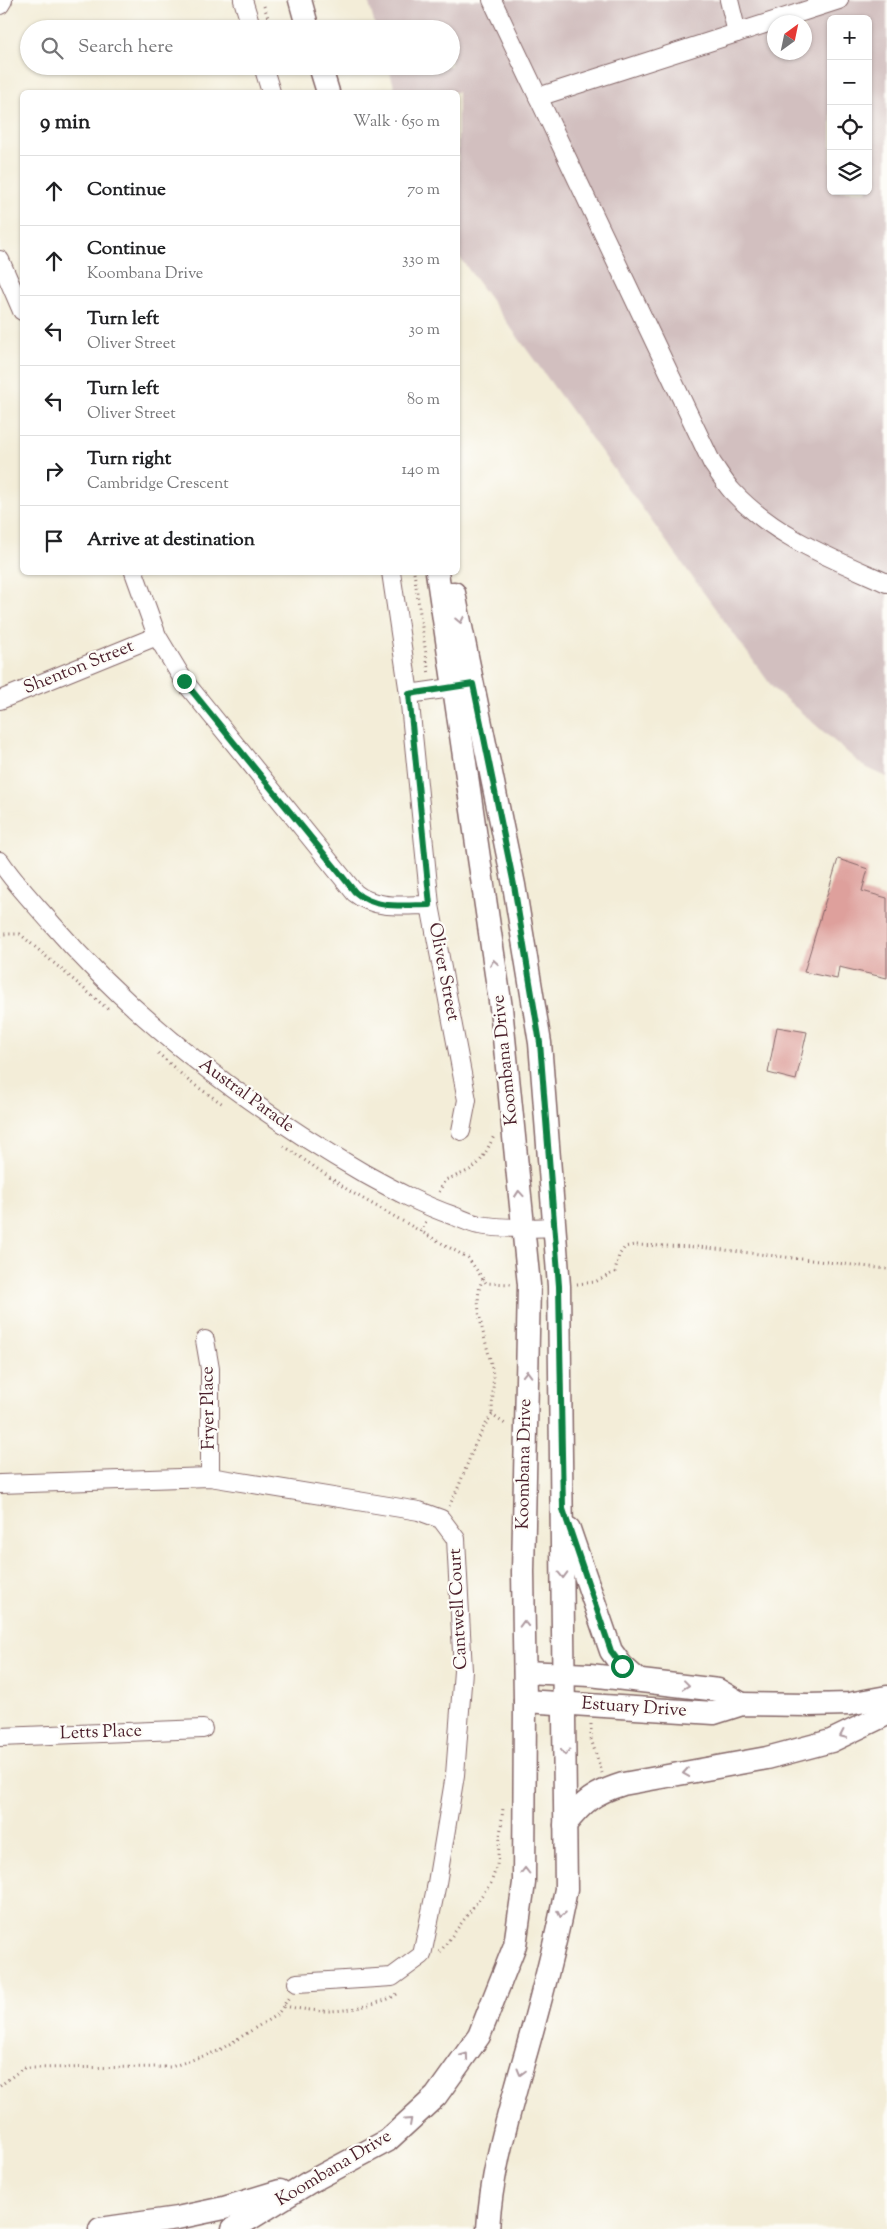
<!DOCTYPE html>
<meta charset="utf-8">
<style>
:root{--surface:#fff;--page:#f2f2f2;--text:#202124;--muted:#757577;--line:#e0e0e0}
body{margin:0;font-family:"Sorts Mill Goudy",serif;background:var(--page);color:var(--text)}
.controls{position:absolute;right:15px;top:15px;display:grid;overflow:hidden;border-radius:8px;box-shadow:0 1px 4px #0004}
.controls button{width:45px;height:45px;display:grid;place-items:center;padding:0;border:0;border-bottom:1px solid var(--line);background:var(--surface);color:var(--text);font:25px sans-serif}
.compass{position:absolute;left:767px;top:15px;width:45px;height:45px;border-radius:50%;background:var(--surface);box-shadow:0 1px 4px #0004;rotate:33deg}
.stop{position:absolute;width:15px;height:15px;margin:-11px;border:4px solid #0b8043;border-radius:50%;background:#fff}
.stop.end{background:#0b8043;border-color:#fff;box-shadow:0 1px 5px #0008}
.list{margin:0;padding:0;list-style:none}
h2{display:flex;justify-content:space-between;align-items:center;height:65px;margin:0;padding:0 20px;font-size:21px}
h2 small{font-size:16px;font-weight:400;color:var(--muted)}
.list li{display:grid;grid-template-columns:32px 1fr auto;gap:15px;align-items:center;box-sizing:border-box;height:70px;padding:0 20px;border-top:1px solid var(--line)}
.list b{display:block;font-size:19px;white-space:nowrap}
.list p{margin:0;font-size:16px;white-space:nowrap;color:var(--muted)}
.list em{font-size:16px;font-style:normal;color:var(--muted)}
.icon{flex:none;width:28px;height:28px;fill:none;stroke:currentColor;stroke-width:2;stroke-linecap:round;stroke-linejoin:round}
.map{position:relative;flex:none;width:887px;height:2229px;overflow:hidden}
.search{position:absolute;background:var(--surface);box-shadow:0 1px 4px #0004;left:20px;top:20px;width:440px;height:55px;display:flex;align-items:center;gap:12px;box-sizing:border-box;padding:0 18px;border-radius:28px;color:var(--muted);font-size:19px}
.panel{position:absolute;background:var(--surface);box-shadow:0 1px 4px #0004;left:20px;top:90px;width:440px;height:485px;border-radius:8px}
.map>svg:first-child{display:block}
.industrial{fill:#d2bfbf;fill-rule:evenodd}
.building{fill:#dea09c}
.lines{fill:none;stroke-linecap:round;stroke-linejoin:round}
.minor-casing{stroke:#856768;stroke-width:20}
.major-casing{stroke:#856768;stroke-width:25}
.path{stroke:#856768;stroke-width:3;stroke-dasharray:1 4;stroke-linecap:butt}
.minor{stroke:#fff;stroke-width:18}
.major{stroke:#fff;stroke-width:22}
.oneway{stroke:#ae9aa0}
.route{stroke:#0b8043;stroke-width:6}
.labels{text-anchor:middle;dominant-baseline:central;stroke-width:4.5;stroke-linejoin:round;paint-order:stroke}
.street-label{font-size:18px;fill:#4a1f2b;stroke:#fdfcf7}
</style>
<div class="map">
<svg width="887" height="2229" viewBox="0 0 887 2229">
<rect width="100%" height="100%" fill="#fdfcf7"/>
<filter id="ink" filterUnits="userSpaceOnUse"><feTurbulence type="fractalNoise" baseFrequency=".02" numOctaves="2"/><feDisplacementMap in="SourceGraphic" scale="10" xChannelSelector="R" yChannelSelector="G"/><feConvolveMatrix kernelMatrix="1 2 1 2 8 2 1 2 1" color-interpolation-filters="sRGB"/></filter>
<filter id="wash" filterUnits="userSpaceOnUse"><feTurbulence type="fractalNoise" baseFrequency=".0096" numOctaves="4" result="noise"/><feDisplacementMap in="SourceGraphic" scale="20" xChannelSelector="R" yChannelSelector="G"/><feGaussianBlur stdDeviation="1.12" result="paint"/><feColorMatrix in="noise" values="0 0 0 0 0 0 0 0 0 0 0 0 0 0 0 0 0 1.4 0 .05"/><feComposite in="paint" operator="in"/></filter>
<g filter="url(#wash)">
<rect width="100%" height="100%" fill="#f3edd8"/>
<path class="industrial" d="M368,0h519v777l-24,-11 -90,-78 -315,-433v-163h-62l-8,-26h63v-37h-75zM831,19h37v172h-37zM774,22h30v30h-30z"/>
<g id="blocks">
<g class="building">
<polygon points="838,859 868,869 862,891 887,898 887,978 839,967 837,979 804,972"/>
<polygon points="777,1027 807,1032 796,1080 768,1073"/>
</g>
</g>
</g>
<g filter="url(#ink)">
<use href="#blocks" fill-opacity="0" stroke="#856768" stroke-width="1"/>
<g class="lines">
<defs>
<g id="minor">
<polyline points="243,0 252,29"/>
<path d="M492,0l220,463c7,10 13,20 20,28 43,46 99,67 155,92"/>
<polyline points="729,0 737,33"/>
<polyline points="0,5 3,0"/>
<polyline points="263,66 271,92"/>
<polyline points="538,97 839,0"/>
<polyline points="0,260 22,311"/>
<path d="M134,572l23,64 27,45 171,212c21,17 50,12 75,12"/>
<polyline points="391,572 409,694 430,905 467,1100 461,1131"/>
<polyline points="409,694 465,686"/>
<polyline points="0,700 157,636"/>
<path d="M0,861c15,23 35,43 53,64 88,101 196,182 312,249 29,16 57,31 89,42 8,3 16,7 25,9 24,4 50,3 75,2"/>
<polyline points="205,1340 210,1369 210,1477"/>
<polyline points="0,1484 210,1477 419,1511 441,1519 456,1539 463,1671 455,1775 437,1883 422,1955 392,1977 297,1983"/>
<polyline points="0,1737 203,1729"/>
</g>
<g id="major">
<polyline points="300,0 308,29"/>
<polyline points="320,66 328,92"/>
<path d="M454,593l60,292 26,158 19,243 7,603c-12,64 -29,126 -47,188 -14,51 -28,99 -31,152"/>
<polyline points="569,1529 611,1651 622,1666 637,1679"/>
<polyline points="525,1672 590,1675 718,1690 742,1704"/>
<polyline points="525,1701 714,1713 742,1704 808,1705 849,1704 887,1697"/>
<path d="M565,1825c19,-24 29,-32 58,-41l144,-26 64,-17 56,-27"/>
<polyline points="100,2229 177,2218 224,2208 280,2191"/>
<polyline points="233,2229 308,2183 387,2141 436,2096 479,2036 515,1945 524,1883 525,1701 523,1572 529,1285 501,1008 437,572"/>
</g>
</defs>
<use href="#minor" class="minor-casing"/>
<use href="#major" class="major-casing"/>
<g class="path">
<polyline points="264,6 272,29"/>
<polyline points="414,572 429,675"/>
<polyline points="0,936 3,934 20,934 110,1011"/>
<polyline points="158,1053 190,1082 223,1104"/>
<polyline points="284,1146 351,1192 468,1258 486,1283 511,1284"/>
<path d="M439,1192l6,-12c33,-12 33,-12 49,-44"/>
<polyline points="421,1232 426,1221"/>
<path d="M483,1279c-14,25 7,69 10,96 1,13 -1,27 -1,40"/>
<polyline points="577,1284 595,1282 615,1272 619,1255 625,1247 634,1245 699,1247 887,1269"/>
<path d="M449,1506c17,-30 22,-63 43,-91l13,9v3"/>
<polyline points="591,1724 591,1739 602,1773"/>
<polyline points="440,1952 491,1883 497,1865 503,1808"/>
<path d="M284,2006c33,6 54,8 88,-2 9,-3 17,-4 25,-10"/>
<polyline points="0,2086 23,2068 171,2067 218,2051 278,2014 289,1997"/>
</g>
<use href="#minor" class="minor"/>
<use href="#major" class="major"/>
</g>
<defs><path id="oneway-chevron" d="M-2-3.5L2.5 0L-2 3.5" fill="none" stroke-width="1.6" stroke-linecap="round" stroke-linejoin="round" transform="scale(1.25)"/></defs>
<g class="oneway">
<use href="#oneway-chevron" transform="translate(460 620) rotate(78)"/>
<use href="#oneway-chevron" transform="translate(494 963) rotate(-99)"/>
<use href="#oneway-chevron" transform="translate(519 1194) rotate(-95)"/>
<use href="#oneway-chevron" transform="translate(527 1374) rotate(-89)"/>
<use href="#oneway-chevron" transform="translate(563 1575) rotate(89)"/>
<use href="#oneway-chevron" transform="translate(524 1624) rotate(-91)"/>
<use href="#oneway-chevron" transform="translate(686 1685) rotate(7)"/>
<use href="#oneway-chevron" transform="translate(843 1735) rotate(155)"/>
<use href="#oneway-chevron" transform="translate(565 1752) rotate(90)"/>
<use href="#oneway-chevron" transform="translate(686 1773) rotate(171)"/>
<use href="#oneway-chevron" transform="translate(525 1871) rotate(-90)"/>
<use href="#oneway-chevron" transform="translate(561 1914) rotate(101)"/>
<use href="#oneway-chevron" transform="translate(465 2056) rotate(-54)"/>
<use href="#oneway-chevron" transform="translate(521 2072) rotate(105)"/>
<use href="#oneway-chevron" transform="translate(409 2121) rotate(-42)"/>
</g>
</g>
<g class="lines" filter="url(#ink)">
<path class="route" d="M184,681l171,211c20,18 50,13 75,13l-21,-211 64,-10 41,201 26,158 19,243 4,223 48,142 11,15"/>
</g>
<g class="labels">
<g class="street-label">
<text transform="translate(79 668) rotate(-22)">Shenton Street</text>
<text transform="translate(443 972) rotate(79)">Oliver Street</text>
<text transform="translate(506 1060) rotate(-96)">Koombana Drive</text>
<text transform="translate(246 1096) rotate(36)">Austral Parade</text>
<text transform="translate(209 1408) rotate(-91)">Fryer Place</text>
<text transform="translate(525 1464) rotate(-89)">Koombana Drive</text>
<text transform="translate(459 1609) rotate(-93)">Cantwell Court</text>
<text transform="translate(634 1708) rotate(4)">Estuary Drive</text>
<text transform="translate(101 1733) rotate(-2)">Letts Place</text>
<text transform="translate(334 2169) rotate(-31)">Koombana Drive</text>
</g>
</g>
</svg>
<div class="controls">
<button>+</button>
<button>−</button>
<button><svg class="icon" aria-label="locate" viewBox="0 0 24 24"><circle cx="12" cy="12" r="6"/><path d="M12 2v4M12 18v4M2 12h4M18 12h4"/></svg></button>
<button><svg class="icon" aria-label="layers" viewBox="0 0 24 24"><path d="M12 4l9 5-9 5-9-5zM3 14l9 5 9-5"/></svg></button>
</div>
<svg class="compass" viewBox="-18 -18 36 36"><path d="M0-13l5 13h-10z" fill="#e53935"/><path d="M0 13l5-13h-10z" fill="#757577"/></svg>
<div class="stop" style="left:622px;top:1666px"></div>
<div class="stop end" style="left:184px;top:681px"></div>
<div class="search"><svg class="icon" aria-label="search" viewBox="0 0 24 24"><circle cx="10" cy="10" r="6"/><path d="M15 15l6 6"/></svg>Search here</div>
<section class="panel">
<h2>9 min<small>Walk · 650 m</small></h2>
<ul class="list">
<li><svg class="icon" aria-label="ahead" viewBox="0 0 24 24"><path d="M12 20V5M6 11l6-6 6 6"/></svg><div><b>Continue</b></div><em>70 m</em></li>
<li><svg class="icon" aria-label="ahead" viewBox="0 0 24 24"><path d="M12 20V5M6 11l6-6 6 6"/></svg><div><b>Continue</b><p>Koombana Drive</p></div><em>330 m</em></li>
<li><svg class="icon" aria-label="left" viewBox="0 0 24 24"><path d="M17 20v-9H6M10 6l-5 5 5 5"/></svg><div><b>Turn left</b><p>Oliver Street</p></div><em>30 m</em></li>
<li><svg class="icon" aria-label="left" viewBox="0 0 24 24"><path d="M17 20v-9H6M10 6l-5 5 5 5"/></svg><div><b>Turn left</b><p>Oliver Street</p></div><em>80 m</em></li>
<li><svg class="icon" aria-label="right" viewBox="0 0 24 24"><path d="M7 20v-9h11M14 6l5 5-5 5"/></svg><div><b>Turn right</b><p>Cambridge Crescent</p></div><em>140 m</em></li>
<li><svg class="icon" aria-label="arrive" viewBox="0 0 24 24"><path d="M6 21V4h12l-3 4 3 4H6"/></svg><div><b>Arrive at destination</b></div></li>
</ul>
</section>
</div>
